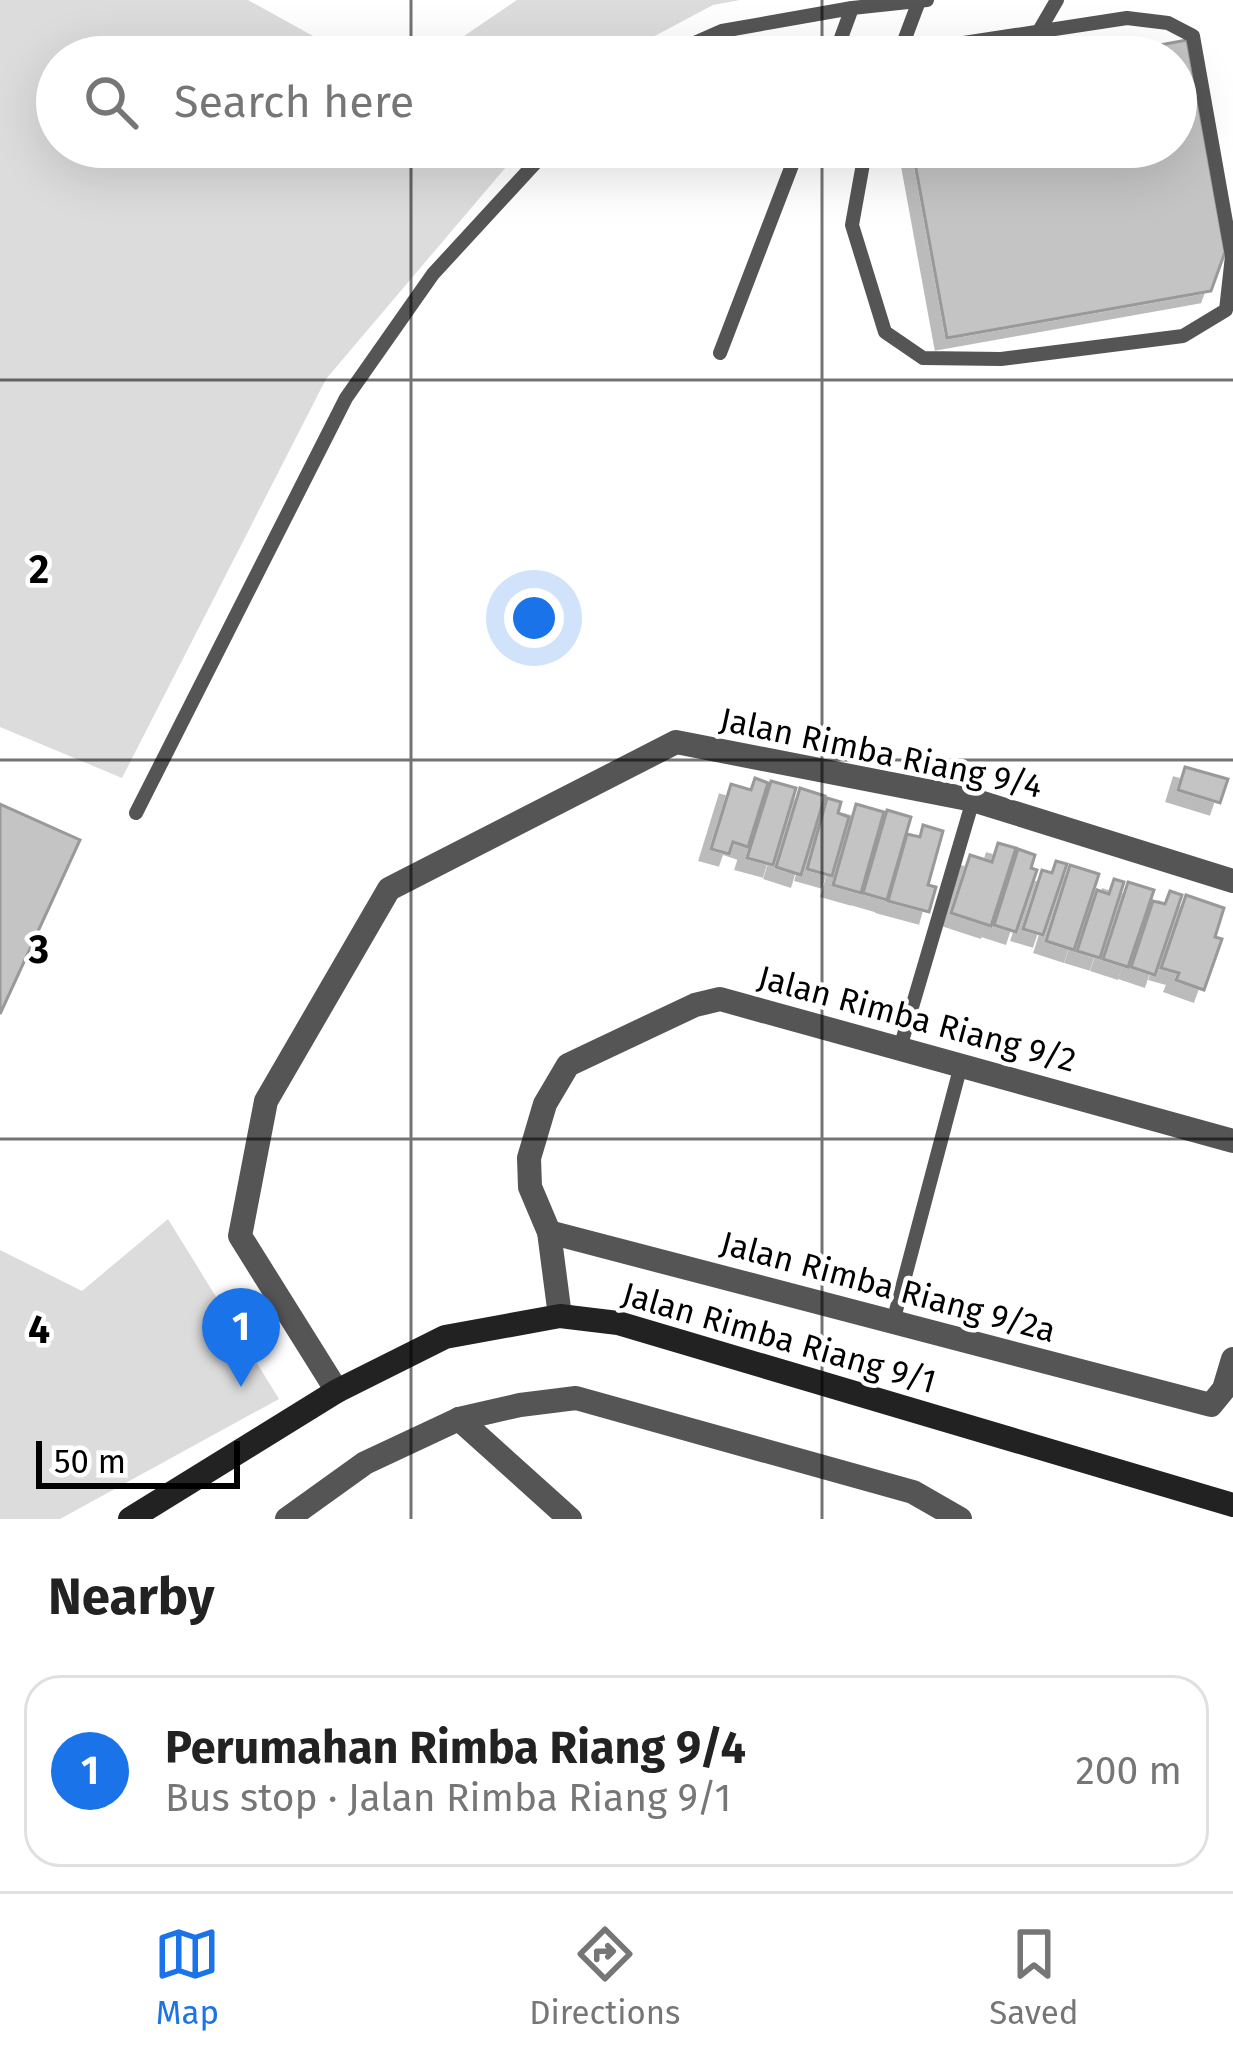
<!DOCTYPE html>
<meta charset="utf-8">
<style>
:root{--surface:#fff;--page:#f2f2f2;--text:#222;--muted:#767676;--line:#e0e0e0;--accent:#1a73e8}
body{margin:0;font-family:"Fira Sans",sans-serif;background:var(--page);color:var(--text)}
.scale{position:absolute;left:36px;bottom:30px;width:204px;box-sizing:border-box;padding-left:12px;border:6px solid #000;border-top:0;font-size:33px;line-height:42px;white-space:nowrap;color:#000;-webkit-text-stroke:9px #fff;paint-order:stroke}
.you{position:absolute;left:534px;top:618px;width:42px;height:42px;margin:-30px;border:9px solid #fff;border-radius:50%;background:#1a73e8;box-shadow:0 0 0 18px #1a73e833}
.badge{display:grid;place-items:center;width:78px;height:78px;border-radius:50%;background:var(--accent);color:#fff;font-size:39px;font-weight:700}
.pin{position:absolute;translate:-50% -99px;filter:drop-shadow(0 3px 6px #0008)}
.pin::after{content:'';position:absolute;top:63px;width:42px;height:36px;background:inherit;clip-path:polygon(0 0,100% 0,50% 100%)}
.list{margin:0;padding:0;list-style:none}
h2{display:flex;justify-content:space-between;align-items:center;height:156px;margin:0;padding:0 48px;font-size:51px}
h2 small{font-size:39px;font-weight:400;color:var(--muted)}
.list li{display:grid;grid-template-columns:78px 1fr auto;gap:36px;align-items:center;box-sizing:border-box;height:192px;margin:0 24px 24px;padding:0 24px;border:3px solid var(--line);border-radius:36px}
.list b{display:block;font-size:45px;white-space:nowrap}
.list p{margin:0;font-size:39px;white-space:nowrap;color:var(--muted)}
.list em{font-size:39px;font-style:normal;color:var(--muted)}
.icon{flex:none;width:66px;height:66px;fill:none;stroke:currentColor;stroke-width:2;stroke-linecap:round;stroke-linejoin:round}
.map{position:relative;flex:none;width:1233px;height:1519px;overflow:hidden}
.search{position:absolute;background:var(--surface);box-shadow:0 12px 48px #0002;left:36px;right:36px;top:36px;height:132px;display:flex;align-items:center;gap:30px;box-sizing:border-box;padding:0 42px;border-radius:66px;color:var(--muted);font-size:45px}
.sheet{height:372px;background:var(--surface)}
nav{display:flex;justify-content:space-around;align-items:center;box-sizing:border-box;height:168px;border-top:3px solid var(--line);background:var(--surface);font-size:33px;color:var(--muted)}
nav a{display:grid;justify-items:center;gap:6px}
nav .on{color:var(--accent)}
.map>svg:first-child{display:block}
.green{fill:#dcdcdc}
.building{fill:#c4c4c4;stroke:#999;stroke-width:3;filter:url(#shadow)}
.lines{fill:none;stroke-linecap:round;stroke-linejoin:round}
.lane{stroke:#555;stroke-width:14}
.street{stroke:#555;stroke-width:24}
.secondary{stroke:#222;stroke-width:24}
.grid{fill:none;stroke:#000;stroke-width:3;stroke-opacity:0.55}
.labels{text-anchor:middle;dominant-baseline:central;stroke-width:9;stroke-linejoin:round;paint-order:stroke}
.street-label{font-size:33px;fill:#000;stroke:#fff}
.grid-label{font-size:39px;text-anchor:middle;font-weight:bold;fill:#000;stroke:#fff;stroke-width:9;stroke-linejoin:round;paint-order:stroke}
</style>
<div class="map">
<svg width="1233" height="1519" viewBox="0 0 1233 1519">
<defs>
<filter id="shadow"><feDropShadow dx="-11" dy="11" stdDeviation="0" flood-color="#0004"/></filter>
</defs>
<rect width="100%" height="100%" fill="#fff"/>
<g class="green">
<polygon points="0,0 248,0 351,57 57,57 57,147 523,147 326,379 122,778 0,727"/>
<polygon points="517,0 740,0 713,5 615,57 433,57"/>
<polygon points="168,1219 279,1399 60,1519 0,1519 0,1250 82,1291"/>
</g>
<g class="building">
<polygon points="1187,40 1225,252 1211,291 947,338 912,147 1176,147 1176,57 1094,57"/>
<polygon points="1185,767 1228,779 1220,803 1178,790"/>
<polygon points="755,778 768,783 748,847 733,842 729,854 711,849 731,784 751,790"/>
<polygon points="771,781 796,788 773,865 747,858"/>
<polygon points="800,788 825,796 801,875 776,867"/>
<polygon points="827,798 841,802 838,813 849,817 832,876 807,869"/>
<polygon points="0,804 80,840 0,1014"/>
<polygon points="856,804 884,812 861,893 833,885"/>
<polygon points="887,810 911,817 887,900 863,893"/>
<polygon points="923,825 943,831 928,885 936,887 929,912 888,901 907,834 920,837"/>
<polygon points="998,843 1016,848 991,926 951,913 970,855 992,862"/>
<polygon points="1018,849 1035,855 1031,868 1037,870 1016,932 994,925"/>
<polygon points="1056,861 1067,864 1043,935 1023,929 1042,870 1052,873"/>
<polygon points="1070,865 1099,874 1074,950 1046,941"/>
<polygon points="1114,879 1124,882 1100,958 1077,951 1097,890 1109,894"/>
<polygon points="1128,882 1154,890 1128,967 1103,959"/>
<polygon points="1170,891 1182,895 1155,975 1131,967 1153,901 1165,904"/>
<polygon points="1186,895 1224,908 1215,937 1222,939 1204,990 1176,980 1179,973 1161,968"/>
</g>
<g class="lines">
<g class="lane">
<polyline points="1039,31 1057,0"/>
<polyline points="663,57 722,31 852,8 927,0"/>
<polyline points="834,57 852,8"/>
<polyline points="898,57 919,1"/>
<polyline points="866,147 852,225 885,332 923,358 1001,359 1183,336 1226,310 1232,256 1193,36 1168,23 1127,18 931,48 907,57"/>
<polyline points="720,353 799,147"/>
<polyline points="136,813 346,398 433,274 550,147"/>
<polyline points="900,1048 973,800"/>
<polyline points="893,1322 961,1065"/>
</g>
<g class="street">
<polyline points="549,1232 1211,1405 1224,1389 1233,1359"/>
<polyline points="560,1316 549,1232 530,1187 529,1158 545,1104 568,1065 695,1005 720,999 1233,1141"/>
<polyline points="337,1391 240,1236 266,1101 389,889 676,742 973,800 1233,881"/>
<polyline points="459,1419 570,1519"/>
<polyline points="287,1519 365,1463 459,1419 520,1405 576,1398 913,1492 960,1519"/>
</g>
<polyline class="secondary" points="130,1519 337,1391 445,1337 560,1316 618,1323 1233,1505"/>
</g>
<path class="grid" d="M411,0v57M822,0v57M411,147v1372M822,147v1372M0,380h1233M0,760h1233M0,1139h1233"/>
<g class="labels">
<g class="street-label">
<text transform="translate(881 753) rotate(12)">Jalan Rimba Riang 9/4</text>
<text transform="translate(917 1019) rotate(15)">Jalan Rimba Riang 9/2</text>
<text transform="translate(888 1287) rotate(15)">Jalan Rimba Riang 9/2a</text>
<text transform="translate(779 1338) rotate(16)">Jalan Rimba Riang 9/1</text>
</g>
</g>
<g class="grid-label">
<text x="39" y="583">2</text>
<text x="39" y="963">3</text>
<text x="39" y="1343">4</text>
</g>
</svg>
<div class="scale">50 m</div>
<div class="you"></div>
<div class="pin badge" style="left:241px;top:1387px">1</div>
<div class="search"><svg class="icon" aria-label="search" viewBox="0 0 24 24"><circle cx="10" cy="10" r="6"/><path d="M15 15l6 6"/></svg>Search here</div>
</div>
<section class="sheet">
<h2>Nearby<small></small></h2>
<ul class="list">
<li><span class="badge">1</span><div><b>Perumahan Rimba Riang 9/4</b><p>Bus stop · Jalan Rimba Riang 9/1</p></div><em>200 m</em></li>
</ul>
</section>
<nav>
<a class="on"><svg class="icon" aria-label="map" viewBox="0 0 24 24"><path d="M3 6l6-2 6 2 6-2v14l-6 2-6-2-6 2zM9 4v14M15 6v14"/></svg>Map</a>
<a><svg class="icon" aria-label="directions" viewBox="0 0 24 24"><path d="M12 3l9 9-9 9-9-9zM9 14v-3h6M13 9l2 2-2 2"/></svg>Directions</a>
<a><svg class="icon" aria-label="saved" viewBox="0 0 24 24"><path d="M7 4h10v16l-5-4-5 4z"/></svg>Saved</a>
</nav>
